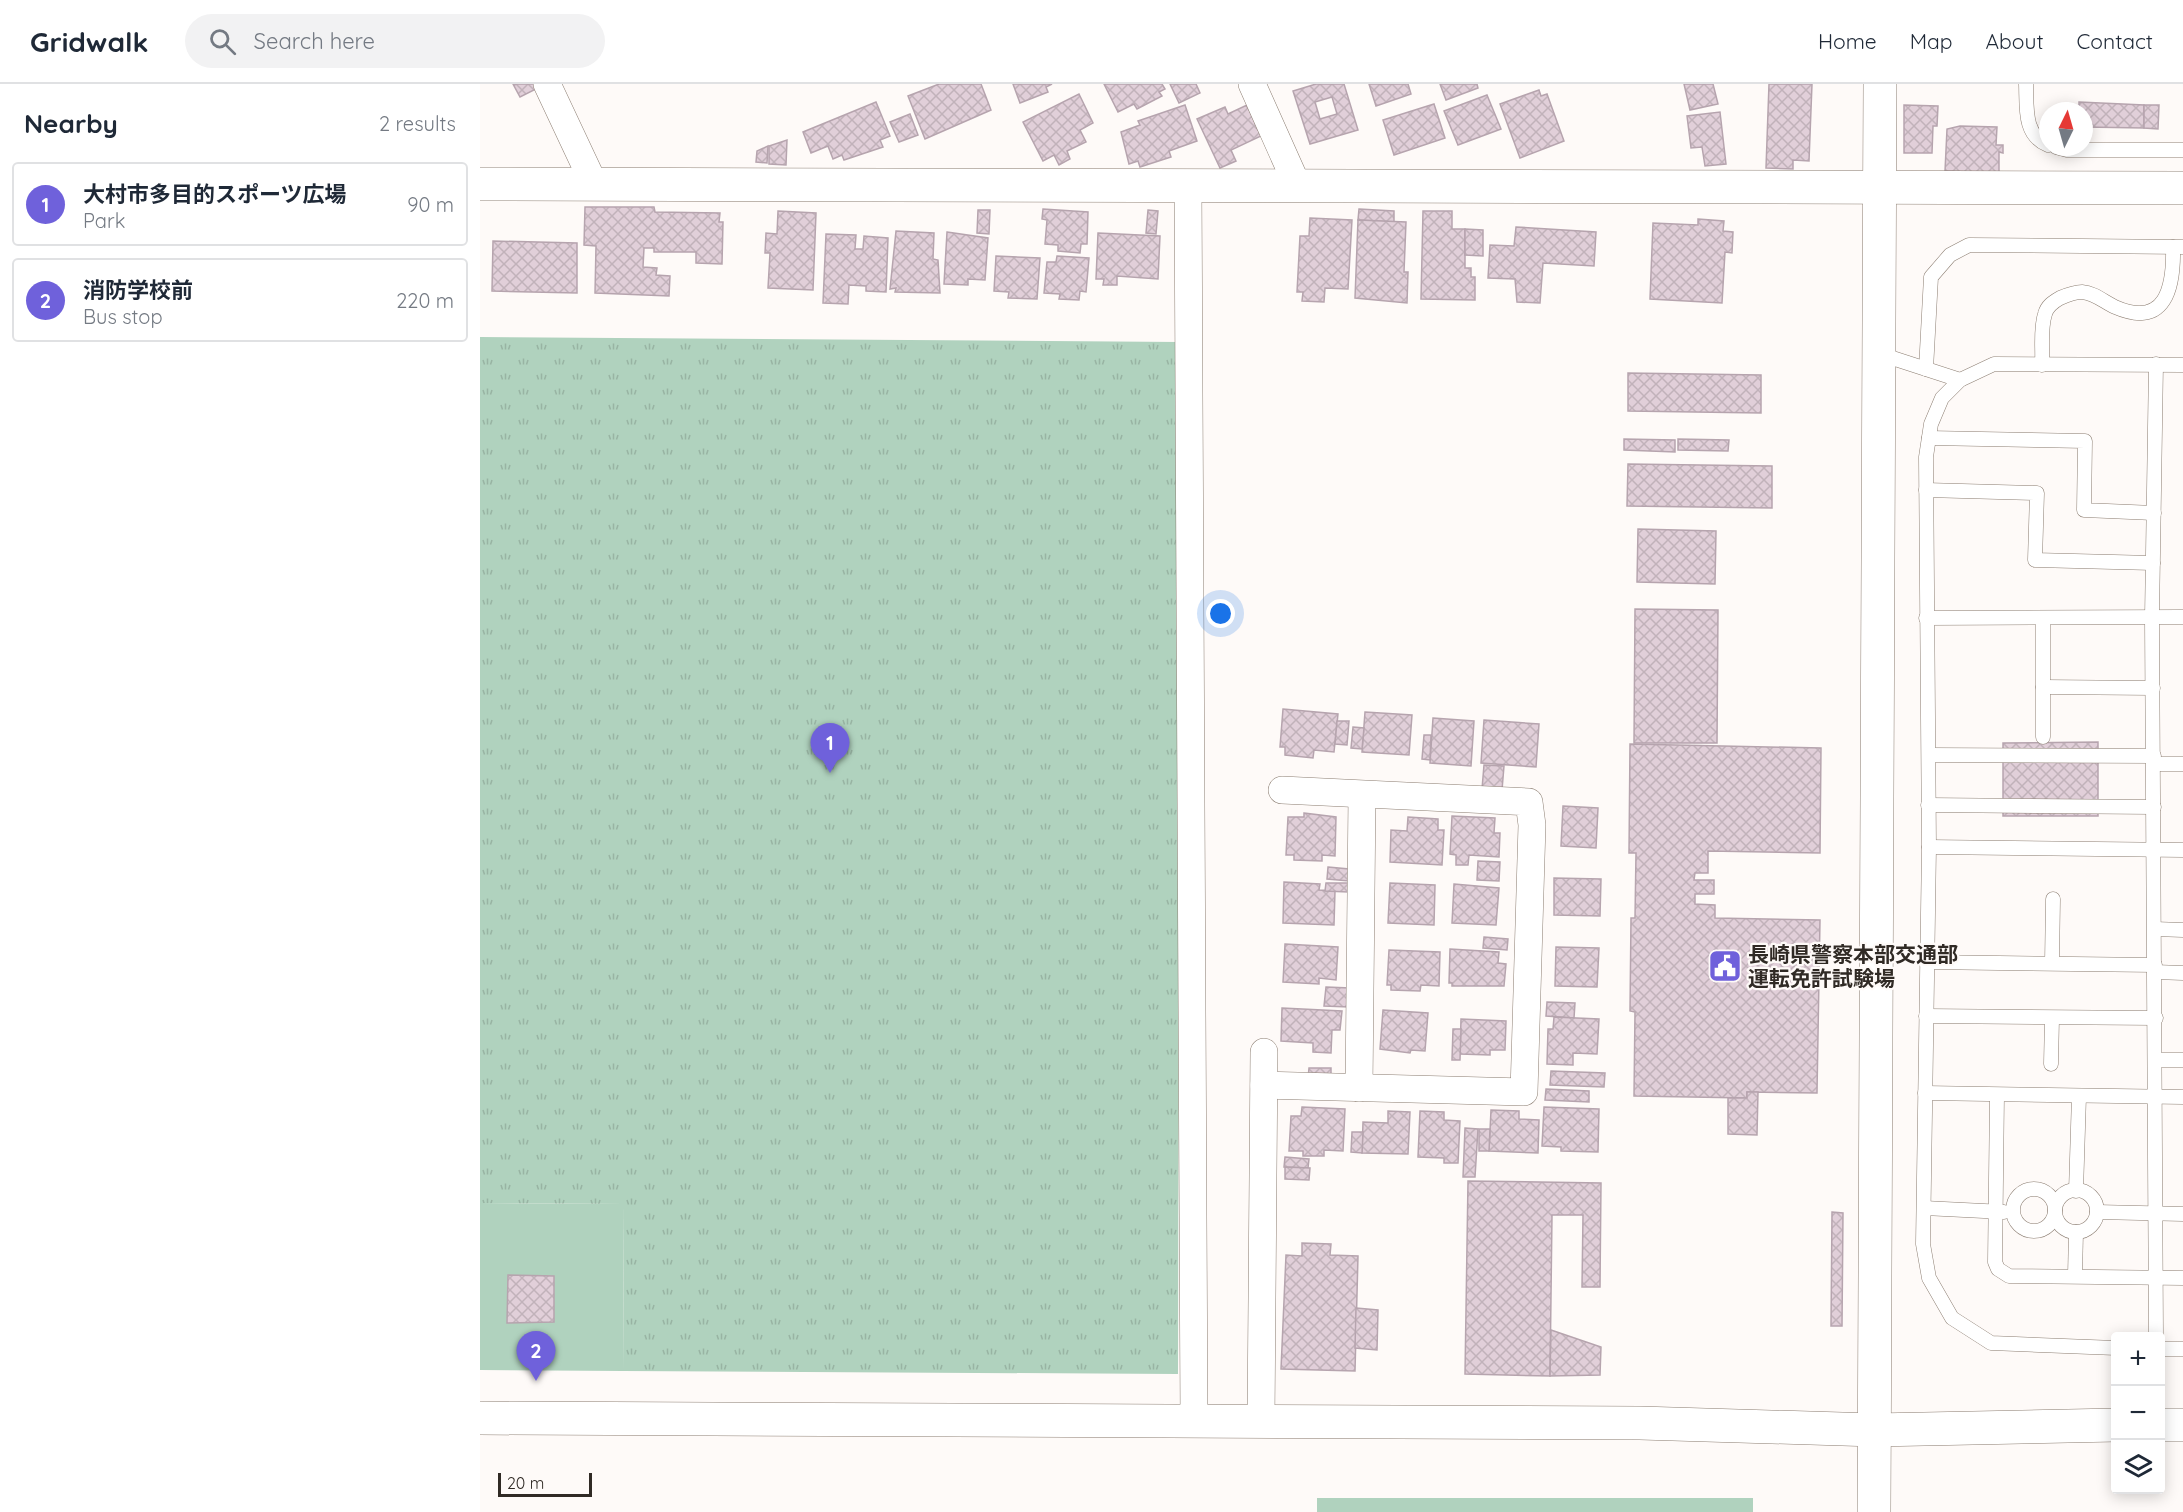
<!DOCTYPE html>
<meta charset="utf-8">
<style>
:root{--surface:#fff;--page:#f2f2f3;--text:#1f2937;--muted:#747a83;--line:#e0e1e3;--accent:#6f61db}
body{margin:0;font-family:Quicksand,"Noto Sans JP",sans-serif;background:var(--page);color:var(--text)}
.controls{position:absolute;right:18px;bottom:18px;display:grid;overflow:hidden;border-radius:6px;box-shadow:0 3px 15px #0003}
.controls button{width:54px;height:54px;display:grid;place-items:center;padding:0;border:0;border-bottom:2px solid var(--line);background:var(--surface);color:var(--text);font:30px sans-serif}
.compass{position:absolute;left:1559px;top:18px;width:54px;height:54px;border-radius:50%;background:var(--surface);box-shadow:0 3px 15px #0003;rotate:5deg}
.scale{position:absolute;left:18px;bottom:15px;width:94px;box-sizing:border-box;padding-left:6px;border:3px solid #302a25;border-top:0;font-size:16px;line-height:21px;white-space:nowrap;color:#302a25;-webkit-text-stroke:4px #fefaf8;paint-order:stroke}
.you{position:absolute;left:741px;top:530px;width:21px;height:21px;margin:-15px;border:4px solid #fff;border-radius:50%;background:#1a73e8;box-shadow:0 0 0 9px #1a73e833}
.badge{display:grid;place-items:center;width:39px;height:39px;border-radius:50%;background:var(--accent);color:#fff;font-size:20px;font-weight:700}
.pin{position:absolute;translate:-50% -50px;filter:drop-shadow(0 2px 3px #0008)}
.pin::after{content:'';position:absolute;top:32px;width:21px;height:18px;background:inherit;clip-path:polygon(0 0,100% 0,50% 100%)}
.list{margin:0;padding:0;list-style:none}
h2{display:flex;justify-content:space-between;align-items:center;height:78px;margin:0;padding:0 24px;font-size:26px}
h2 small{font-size:20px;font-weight:400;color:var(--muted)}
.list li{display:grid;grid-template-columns:39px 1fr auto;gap:18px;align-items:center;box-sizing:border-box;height:84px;margin:0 12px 12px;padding:0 12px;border:2px solid var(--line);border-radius:6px}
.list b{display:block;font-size:22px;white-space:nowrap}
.list p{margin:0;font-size:20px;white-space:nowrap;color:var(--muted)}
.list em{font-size:20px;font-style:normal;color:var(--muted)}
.icon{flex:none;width:33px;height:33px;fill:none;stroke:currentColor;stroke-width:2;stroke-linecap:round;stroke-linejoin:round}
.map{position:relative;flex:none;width:1703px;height:1428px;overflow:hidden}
header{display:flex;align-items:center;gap:36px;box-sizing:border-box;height:84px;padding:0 30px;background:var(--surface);border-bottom:2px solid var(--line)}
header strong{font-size:28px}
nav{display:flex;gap:33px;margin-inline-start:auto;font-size:21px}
.search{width:420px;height:54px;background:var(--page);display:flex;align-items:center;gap:15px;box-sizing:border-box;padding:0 21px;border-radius:33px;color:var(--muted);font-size:22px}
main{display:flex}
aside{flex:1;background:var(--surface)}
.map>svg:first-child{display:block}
.green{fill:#b0d2be}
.park{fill:url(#park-tufts)}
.building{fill:url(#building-cross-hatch);stroke:#b6a4ae;stroke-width:1.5;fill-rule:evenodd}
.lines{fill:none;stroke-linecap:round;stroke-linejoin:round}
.service-casing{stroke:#8c7e72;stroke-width:15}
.minor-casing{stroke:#8c7e72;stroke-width:28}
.tertiary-casing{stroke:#8c7e72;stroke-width:34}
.service{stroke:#fff;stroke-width:14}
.minor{stroke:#fff;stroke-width:27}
.tertiary{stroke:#fff;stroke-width:33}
.labels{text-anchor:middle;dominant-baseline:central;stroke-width:4.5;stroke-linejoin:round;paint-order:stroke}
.poi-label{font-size:21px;font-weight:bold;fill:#302a25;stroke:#fefaf8;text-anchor:start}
</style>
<header>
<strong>Gridwalk</strong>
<div class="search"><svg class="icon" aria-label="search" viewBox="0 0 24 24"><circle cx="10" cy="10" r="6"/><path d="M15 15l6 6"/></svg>Search here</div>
<nav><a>Home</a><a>Map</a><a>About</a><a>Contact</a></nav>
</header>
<main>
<aside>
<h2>Nearby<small>2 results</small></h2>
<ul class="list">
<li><span class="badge">1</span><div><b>大村市多目的スポーツ広場</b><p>Park</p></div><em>90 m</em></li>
<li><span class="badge">2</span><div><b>消防学校前</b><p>Bus stop</p></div><em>220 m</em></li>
</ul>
</aside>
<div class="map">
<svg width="1703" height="1428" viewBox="0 0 1703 1428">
<defs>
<pattern id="park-tufts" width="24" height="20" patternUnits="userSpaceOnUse" patternTransform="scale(1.5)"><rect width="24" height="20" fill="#b0d2be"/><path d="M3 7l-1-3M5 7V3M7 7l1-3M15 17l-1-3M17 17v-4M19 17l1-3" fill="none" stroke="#98b4a3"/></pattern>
<pattern id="building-cross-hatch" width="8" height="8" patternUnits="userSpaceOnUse" patternTransform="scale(1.5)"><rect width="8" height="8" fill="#e1cfd9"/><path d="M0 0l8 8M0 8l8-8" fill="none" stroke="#c1b2ba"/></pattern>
</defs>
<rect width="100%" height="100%" fill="#fefaf8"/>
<g class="green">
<polygon points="0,1119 144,1120 143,1287 0,1286"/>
<rect x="837" y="1414" width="436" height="14"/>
</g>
<polygon class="park" points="0,253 700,258 698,1290 143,1287 144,1120 0,1119"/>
<g class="building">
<polygon points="33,0 56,0 58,4 40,13"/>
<polygon points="459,0 501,0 511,26 445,55 428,12"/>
<polygon points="533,0 572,0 566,3 568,8 540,19"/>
<polygon points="624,0 682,0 685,5 679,8 682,12 657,25 654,20 638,28"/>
<polygon points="690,0 716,0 720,9 699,19"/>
<path d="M836,0h28l14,46 -48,14 -17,-53zM852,13l5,17 -17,5 -5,-17z"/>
<polygon points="889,0 928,0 931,10 896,22"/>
<polygon points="960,0 997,0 998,4 966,16"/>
<polygon points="1204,0 1233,0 1238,20 1210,26"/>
<polygon points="1289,0 1332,0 1329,77 1313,76 1313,85 1286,84"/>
<polygon points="1059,6 1061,12 1067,10 1084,57 1040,74 1020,20"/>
<polygon points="599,10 613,39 600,46 606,58 587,67 590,75 579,81 574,71 563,77 543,38"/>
<polygon points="1007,11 1021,45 978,61 964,27"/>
<polygon points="396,18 410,52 400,56 403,63 364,76 362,71 353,75 348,62 331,69 323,48"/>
<polygon points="1599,18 1664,21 1664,44 1604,43 1604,27 1599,27"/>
<polygon points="954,20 965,54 914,71 903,36"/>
<polygon points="705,21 717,57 689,67 691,73 660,83 658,77 649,80 641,48 660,41 658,37"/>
<polygon points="767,21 781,52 751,66 756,77 740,84 717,35 745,23 748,30"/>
<polygon points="1424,21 1458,22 1457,42 1453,42 1452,69 1424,69"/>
<polygon points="1664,21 1679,21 1678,45 1664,44"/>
<polygon points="1240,28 1246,80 1225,82 1222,63 1211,64 1207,32"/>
<polygon points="430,30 438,51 419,58 410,38"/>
<polygon points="1480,42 1517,43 1516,61 1523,61 1523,69 1519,68 1519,89 1465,87 1467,45"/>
<polygon points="307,56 306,81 289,80 289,62"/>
<polygon points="288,62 287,79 276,78 277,67"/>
<polygon points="105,123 174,123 175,128 240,129 239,138 243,138 242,180 216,179 216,168 174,168 174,164 164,164 163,183 177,184 176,191 190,192 189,212 115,209 116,162 104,161"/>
<polygon points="563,125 608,128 607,160 601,160 600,169 578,167 578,161 565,160 567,136 562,135"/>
<polygon points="879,125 914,127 914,138 878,136"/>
<polygon points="498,126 510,126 509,150 497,149"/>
<polygon points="668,126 678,127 676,150 666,149"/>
<polygon points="298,127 336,129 333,206 288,204 290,169 285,169 286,149 297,150"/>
<polygon points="943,127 972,127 972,145 985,145 985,184 991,184 991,193 995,193 995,216 941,215"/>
<polygon points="830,134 872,136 868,205 845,204 844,218 822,217 823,208 817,208 820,152 829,152"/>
<polygon points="1218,135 1244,137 1243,147 1253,148 1252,169 1245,168 1242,219 1170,215 1173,139 1218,141"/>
<polygon points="878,136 926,138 924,188 928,188 927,219 875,214"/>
<polygon points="1036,143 1116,148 1114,182 1063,179 1060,219 1037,218 1035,195 1008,194 1010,161 1034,162"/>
<polygon points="985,145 1003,146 1003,172 985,171"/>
<polygon points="416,147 454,149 453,175 458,176 460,209 415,208 416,204 410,205"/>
<polygon points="467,148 508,154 505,196 488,195 488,201 464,200"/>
<polygon points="618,149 680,152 678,195 637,192 637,201 623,201 624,195 616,195"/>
<polygon points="346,150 376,151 375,165 383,165 384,152 408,154 406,208 386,207 386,202 369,201 368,220 343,219"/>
<polygon points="13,157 97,159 97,209 12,207"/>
<polygon points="516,172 560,174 557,215 528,214 529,208 514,207"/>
<polygon points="577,172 609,174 606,208 600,207 599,216 579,215 580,210 564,209 567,178 576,178"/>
<polygon points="1148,289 1281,291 1281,329 1148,327"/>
<polygon points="1144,355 1195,356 1195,368 1144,366"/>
<polygon points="1198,355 1249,356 1248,367 1198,366"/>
<polygon points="1148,380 1292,382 1292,424 1147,422"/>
<polygon points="1158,445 1236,447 1235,500 1157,498"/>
<polygon points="1155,525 1238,526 1237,659 1154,659"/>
<polygon points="803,625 858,630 854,668 834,666 833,674 805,671 805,663 800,663"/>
<polygon points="885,628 932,631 929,671 882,668"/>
<polygon points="953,634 994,637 991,682 950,679"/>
<polygon points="1004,636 1059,640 1056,683 1001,679"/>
<polygon points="857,637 869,637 867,661 855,660"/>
<polygon points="873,643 884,644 882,665 871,664"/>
<polygon points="944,651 951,651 950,676 942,675"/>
<polygon points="1618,658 1618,732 1523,732 1523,659"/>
<polygon points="1150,660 1341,664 1340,769 1228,767 1228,789 1215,789 1214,796 1234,796 1234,810 1215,810 1215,820 1235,821 1235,834 1340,836 1337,1009 1267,1008 1267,1014 1154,1012 1155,928 1150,927 1151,834 1155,834 1156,769 1149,769"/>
<polygon points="1004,681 1024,682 1022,706 1002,705"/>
<polygon points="1083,722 1118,724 1116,764 1081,762"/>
<polygon points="824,729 856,733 855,772 842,771 842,777 814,776 814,771 806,771 808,733 824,733"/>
<polygon points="972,732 1015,734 1014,749 1020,749 1019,773 989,771 988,781 976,781 976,771 970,770"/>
<polygon points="928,733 958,735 958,746 964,746 962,781 910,778 911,746 927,747"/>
<polygon points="998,777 1020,778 1019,797 997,796"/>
<polygon points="848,783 869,785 869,797 847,795"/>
<polygon points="1074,794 1121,795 1120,832 1074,831"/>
<polygon points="804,798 840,800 839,806 855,807 854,841 803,839"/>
<polygon points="846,799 868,799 868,808 845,807"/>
<polygon points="910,799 955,801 954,841 908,839"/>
<polygon points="974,800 1019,804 1016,841 972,839"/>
<polygon points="1004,853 1028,855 1027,866 1003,864"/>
<polygon points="805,860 858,863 856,896 839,894 839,900 803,898"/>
<polygon points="1076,863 1119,864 1117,903 1075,902"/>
<polygon points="970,865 1019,868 1018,879 1026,880 1024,902 972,902 972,899 969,899"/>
<polygon points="909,866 960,868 959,902 941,901 940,907 911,906 911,901 907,901"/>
<polygon points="846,903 870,904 869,923 844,922"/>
<polygon points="1067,918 1095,919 1094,934 1066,932"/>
<polygon points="802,924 862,927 860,946 852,946 851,969 833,968 833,959 801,957"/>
<polygon points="903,926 948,929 945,967 931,966 930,969 900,965"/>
<polygon points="1074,933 1119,935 1117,970 1093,969 1093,981 1067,980 1068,945 1073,945"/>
<polygon points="981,935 1026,937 1025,966 1010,966 1010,971 980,970"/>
<polygon points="973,945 981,945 980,976 972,976"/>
<polygon points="829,984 851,984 851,996 828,995"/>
<polygon points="1071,987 1125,989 1124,1003 1070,1001"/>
<polygon points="1066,1005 1109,1007 1109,1018 1065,1016"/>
<polygon points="1267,1008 1278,1008 1277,1051 1248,1050 1248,1014 1267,1014"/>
<polygon points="822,1023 865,1025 863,1067 844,1066 844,1072 823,1072 823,1067 809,1067 811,1032 821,1032"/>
<polygon points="1064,1023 1119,1025 1118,1068 1081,1067 1081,1063 1062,1062"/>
<polygon points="1011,1026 1039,1027 1039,1035 1059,1036 1058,1069 1009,1067"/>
<polygon points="908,1027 930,1028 928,1070 882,1069 883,1038 908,1039"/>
<polygon points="940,1027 964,1028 964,1036 980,1037 978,1079 964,1079 964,1074 938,1073"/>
<polygon points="985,1044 998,1045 995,1093 983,1093"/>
<polygon points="999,1045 1010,1045 1009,1067 999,1067"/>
<polygon points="872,1048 883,1048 882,1069 871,1068"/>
<polygon points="805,1073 829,1075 828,1084 804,1083"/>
<polygon points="805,1083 830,1084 829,1096 805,1095"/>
<polygon points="988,1097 1121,1099 1120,1203 1102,1203 1103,1131 1072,1131 1070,1292 985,1290"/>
<polygon points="1352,1128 1363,1129 1362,1242 1351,1242"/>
<polygon points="822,1159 851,1160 850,1171 878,1172 875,1287 801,1285 806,1171 822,1172"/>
<polygon points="28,1191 74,1192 74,1238 27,1239"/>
<polygon points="876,1224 898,1226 897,1266 875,1264"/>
<polygon points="1071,1246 1121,1263 1120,1291 1070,1292"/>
</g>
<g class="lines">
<defs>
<g id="service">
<path d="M1546,0c1,23 -3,51 22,61"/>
<polyline points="1576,63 1587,66 1703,66"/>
<polyline points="1400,270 1480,296"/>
<polyline points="1676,280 1672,533 1676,1252"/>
<path d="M1562,281c1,-16 -2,-36 3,-51 2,-8 8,-12 15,-16 7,-3 14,-6 22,-6 13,1 22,10 33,15 51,22 59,-20 58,-60"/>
<polyline points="1446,285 1451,193 1470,171 1489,161 1703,163"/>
<polyline points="1449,354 1605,357 1604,426 1674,429"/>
<polyline points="1446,406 1557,409 1555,476 1673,479"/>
<polyline points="1446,534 1703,533"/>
<polyline points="1563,603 1673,604"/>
<polyline points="1563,653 1563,534"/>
<polyline points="1449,671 1674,672"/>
<polyline points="1674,680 1703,680"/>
<polyline points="1448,721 1674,723"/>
<polyline points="1449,763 1703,766"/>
<polyline points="1675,845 1703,846"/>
<polyline points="1446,878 1675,881"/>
<polyline points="1572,879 1573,815"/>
<polyline points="1675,888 1703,889"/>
<polyline points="1446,932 1676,934"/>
<polyline points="1676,976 1703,976"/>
<polyline points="1571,980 1572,934"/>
<polyline points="1445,1009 1703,1013"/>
<polyline points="1517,1011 1515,1178 1518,1185 1529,1192 1703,1194"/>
<circle cx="1554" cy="1126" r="21"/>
<circle cx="1596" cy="1127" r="21"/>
<polyline points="1596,1107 1599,1012"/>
<polyline points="1444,1124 1524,1128"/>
<polyline points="1617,1128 1703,1130"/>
<polyline points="1595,1192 1596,1148"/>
<polyline points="1636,1264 1511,1259 1472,1234 1449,1194 1443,1160 1449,763 1446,373 1451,340 1462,314 1480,296 1514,280 1703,281"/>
<polyline points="1680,1265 1703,1265"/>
</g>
<g id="minor">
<polyline points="67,0 114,100"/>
<polyline points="772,0 818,103"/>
<polyline points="708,101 714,1336"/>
<polyline points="784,1001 1044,1008 1052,741 1049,718 802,706"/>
<polyline points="879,1004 882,712"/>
<polyline points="781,1337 784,968"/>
</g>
<g id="tertiary">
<polyline points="0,100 1703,104"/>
<polyline points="0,1334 1160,1339 1395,1346 1636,1341"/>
<polyline points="1680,1341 1703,1341"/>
<polyline points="1394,1428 1400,0"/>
</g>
</defs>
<use href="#service" class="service-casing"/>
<use href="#minor" class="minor-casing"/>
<use href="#tertiary" class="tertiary-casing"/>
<use href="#service" class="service"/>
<use href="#minor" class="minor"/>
<use href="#tertiary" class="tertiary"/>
</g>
<defs>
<symbol id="civic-square" viewBox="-11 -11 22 22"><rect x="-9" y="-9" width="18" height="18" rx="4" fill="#6f61db" stroke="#fefaf8"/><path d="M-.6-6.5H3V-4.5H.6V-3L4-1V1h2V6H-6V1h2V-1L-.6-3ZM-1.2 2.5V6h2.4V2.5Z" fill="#fff"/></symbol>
</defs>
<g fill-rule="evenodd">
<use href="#civic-square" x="1226" y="863" width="38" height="38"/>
</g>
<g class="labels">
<g class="poi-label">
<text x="1268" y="870">長崎県警察本部交通部<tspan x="1268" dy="24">運転免許試験場</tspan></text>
</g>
</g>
</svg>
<div class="controls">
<button>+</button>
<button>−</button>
<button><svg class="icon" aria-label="layers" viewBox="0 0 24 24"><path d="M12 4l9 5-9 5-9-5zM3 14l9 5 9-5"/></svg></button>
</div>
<svg class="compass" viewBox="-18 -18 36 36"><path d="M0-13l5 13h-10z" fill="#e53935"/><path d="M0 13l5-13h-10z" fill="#747a83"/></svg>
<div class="scale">20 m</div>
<div class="you"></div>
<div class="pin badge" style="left:350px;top:689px">1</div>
<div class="pin badge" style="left:56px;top:1297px">2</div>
</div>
</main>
